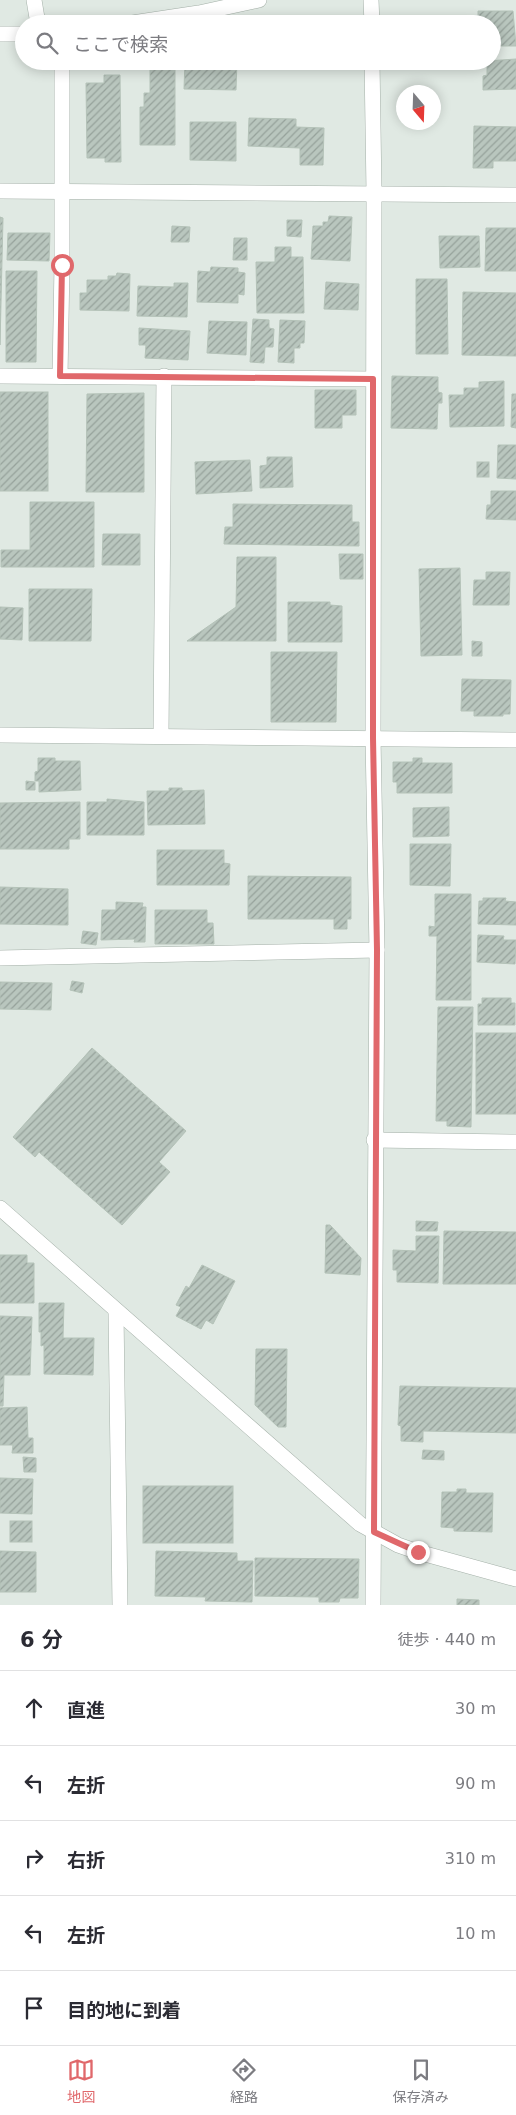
<!DOCTYPE html>
<html lang="ja">
<meta charset="utf-8">
<style>
:root{--surface:#fff;--page:#f7f7f7;--text:#2b2b33;--muted:#7c7c81;--line:#e1e1e2;--accent:#e0686b}
body{margin:0;font-family:"DejaVu Sans","Noto Sans JP",sans-serif;background:var(--page);color:var(--text)}
.compass{position:absolute;left:396px;top:85px;width:45px;height:45px;border-radius:50%;background:var(--surface);box-shadow:0 2px 12px #0003;rotate:161deg}
.stop{position:absolute;width:15px;height:15px;margin:-11px;border:4px solid #e0686b;border-radius:50%;background:#fff}
.stop.end{background:#e0686b;border-color:#fff;box-shadow:0 1px 5px #0008}
.list{margin:0;padding:0;list-style:none}
h2{display:flex;justify-content:space-between;align-items:center;height:65px;margin:0;padding:0 20px;font-size:21px}
h2 small{font-size:16px;font-weight:400;color:var(--muted)}
.list li{display:grid;grid-template-columns:32px 1fr auto;gap:15px;align-items:center;box-sizing:border-box;height:75px;padding:0 20px;border-top:1px solid var(--line)}
.list b{display:block;font-size:19px;white-space:nowrap}
.list em{font-size:16px;font-style:normal;color:var(--muted)}
.icon{flex:none;width:28px;height:28px;fill:none;stroke:currentColor;stroke-width:2;stroke-linecap:round;stroke-linejoin:round}
.map{position:relative;flex:none;width:516px;height:1605px;overflow:hidden}
.search{position:absolute;background:var(--surface);box-shadow:0 2px 12px #0003;left:15px;right:15px;top:15px;height:55px;display:flex;align-items:center;gap:12px;box-sizing:border-box;padding:0 18px;border-radius:28px;color:var(--muted);font-size:19px}
.sheet{height:440px;background:var(--surface)}
nav{display:flex;justify-content:space-around;align-items:center;box-sizing:border-box;height:70px;border-top:1px solid var(--line);background:var(--surface);font-size:14px;color:var(--muted)}
nav a{display:grid;justify-items:center;gap:2px}
nav .on{color:var(--accent)}
.map>svg:first-child{display:block}
.building{fill:url(#building-hatch);stroke:#b4c2b8}
.lines{fill:none;stroke-linecap:round;stroke-linejoin:round}
.minor-casing{stroke:#a4b0a8;stroke-width:16}
.tertiary-casing{stroke:#a4b0a8;stroke-width:16}
.minor{stroke:#fff;stroke-width:15}
.tertiary{stroke:#fff;stroke-width:15}
.route{stroke:#e0686b;stroke-width:6}
</style>
<div class="map">
<svg width="516" height="1605" viewBox="0 0 516 1605">
<defs>
<pattern id="building-hatch" width="6" height="6" patternUnits="userSpaceOnUse" patternTransform="scale(1.25)"><rect width="6" height="6" fill="#b9c6be"/><path d="M-1 1l2-2M0 6l6-6M5 7l2-2" fill="none" stroke="#96a29b"/></pattern>
</defs>
<rect width="100%" height="100%" fill="#e0e9e3"/>
<g class="building">
<polygon points="478,11 513,11 516,46 492,46 492,24 478,24"/>
<polygon points="516,59 516,89 483,90 483,76 487,75 487,61"/>
<polygon points="185,61 237,61 236,90 184,89"/>
<polygon points="150,65 175,65 175,145 140,145 140,107 144,107 144,93 150,93"/>
<polygon points="104,75 120,75 121,162 105,162 105,158 87,158 86,83 104,83"/>
<polygon points="249,118 296,119 296,127 324,128 323,165 300,165 300,148 248,146"/>
<polygon points="190,122 236,122 236,161 190,160"/>
<polygon points="474,126 516,127 516,161 493,161 493,168 473,168"/>
<polygon points="329,216 352,217 350,261 311,259 313,226 323,226 323,222 328,222"/>
<polygon points="0,217 3,218 0,345"/>
<polygon points="287,220 302,220 301,237 287,236"/>
<polygon points="172,226 190,227 189,242 171,242"/>
<polygon points="486,228 516,228 516,271 485,271"/>
<polygon points="8,233 50,233 49,261 7,260"/>
<polygon points="439,236 479,236 480,267 440,268"/>
<polygon points="234,238 247,238 247,260 233,260"/>
<polygon points="275,247 291,247 291,257 303,257 304,313 257,313 256,262 275,262"/>
<polygon points="211,267 238,268 238,272 245,273 244,295 238,294 238,303 197,302 198,271 210,272"/>
<polygon points="6,271 37,271 36,362 6,362"/>
<polygon points="117,273 130,274 129,311 80,310 80,293 87,293 87,280 108,280 108,276 116,276"/>
<polygon points="416,279 447,279 448,354 416,354"/>
<polygon points="326,282 359,284 358,310 324,309"/>
<polygon points="174,283 188,283 187,317 137,316 138,286 174,287"/>
<polygon points="463,292 516,293 516,356 462,355"/>
<polygon points="253,319 269,320 269,328 274,329 273,347 265,347 264,363 250,362"/>
<polygon points="280,320 305,321 304,343 300,343 300,348 294,348 294,363 278,362"/>
<polygon points="209,321 247,322 246,355 207,353"/>
<polygon points="139,328 190,331 188,360 145,358 146,345 139,345"/>
<polygon points="392,376 438,377 438,392 442,393 442,403 438,403 437,429 391,428"/>
<polygon points="504,381 504,426 450,427 449,395 464,395 464,388 479,388 479,382"/>
<polygon points="315,390 356,390 356,415 342,415 342,428 315,428"/>
<rect x="0" y="392" width="48" height="99"/>
<polygon points="144,393 144,492 86,492 87,394"/>
<polygon points="512,394 516,394 516,428 511,427"/>
<polygon points="498,445 516,445 516,479 497,478"/>
<polygon points="267,457 292,457 293,487 260,488 260,466 267,465"/>
<polygon points="250,460 252,491 196,494 195,462"/>
<rect x="477" y="462" width="12" height="15"/>
<polygon points="491,491 516,491 516,520 486,519 487,505 491,505"/>
<polygon points="30,502 94,502 94,567 1,567 1,550 30,550"/>
<polygon points="233,504 352,505 352,522 359,522 359,546 224,544 225,527 233,527"/>
<polygon points="103,534 140,534 140,565 102,565"/>
<polygon points="339,554 363,554 363,579 340,579"/>
<polygon points="237,557 276,557 276,641 187,641 236,607"/>
<polygon points="460,568 462,655 421,656 419,569"/>
<polygon points="486,572 510,572 509,605 473,605 474,580 486,580"/>
<polygon points="29,589 92,589 91,641 29,641"/>
<polygon points="288,602 330,602 330,605 342,606 342,642 288,642"/>
<polygon points="0,607 23,608 22,640 0,639"/>
<polygon points="472,641 482,642 482,656 472,656"/>
<polygon points="271,652 337,652 336,722 271,722"/>
<polygon points="462,679 511,680 510,714 503,714 503,716 474,716 474,711 461,711"/>
<polygon points="38,758 55,758 55,761 80,761 81,790 39,792 39,781 35,781 35,772 38,771"/>
<polygon points="413,758 422,758 422,763 452,763 452,793 397,793 397,782 393,782 393,762 413,762"/>
<polygon points="26,781 35,782 35,790 26,790"/>
<polygon points="169,788 182,788 182,791 204,790 205,824 148,825 147,791 169,791"/>
<polygon points="107,799 144,802 144,835 87,835 87,802 107,802"/>
<polygon points="80,802 80,839 69,839 69,849 0,849 0,803"/>
<polygon points="449,807 449,836 413,837 413,808"/>
<polygon points="410,844 451,844 450,886 410,885"/>
<polygon points="157,850 224,850 224,863 230,864 229,885 157,885"/>
<polygon points="248,876 351,877 351,919 347,919 347,929 334,929 334,919 248,919"/>
<polygon points="0,887 68,889 68,925 0,924"/>
<polygon points="435,894 471,894 471,1000 436,1000 437,936 429,936 429,926 435,927"/>
<polygon points="483,898 506,898 505,901 516,902 516,925 478,924 479,901 483,901"/>
<polygon points="116,902 143,903 142,907 146,907 145,942 134,942 135,939 101,940 102,910 116,910"/>
<polygon points="155,910 207,910 207,923 213,923 214,944 155,944"/>
<polygon points="83,931 98,933 96,945 81,943"/>
<polygon points="478,935 504,936 503,940 516,940 515,964 477,962"/>
<polygon points="72,981 84,983 82,993 70,990"/>
<polygon points="0,982 52,983 51,1010 0,1009"/>
<polygon points="482,998 511,998 511,1003 515,1003 515,1025 478,1025 478,1004 482,1004"/>
<polygon points="438,1007 473,1007 471,1127 447,1126 447,1121 436,1121"/>
<rect x="476" y="1033" width="40" height="81"/>
<polygon points="92,1048 186,1131 159,1162 170,1172 122,1225 39,1152 35,1157 13,1137"/>
<polygon points="416,1221 438,1222 437,1231 416,1231"/>
<polygon points="326,1225 330,1225 361,1258 360,1275 325,1273"/>
<polygon points="444,1231 516,1232 516,1284 443,1284"/>
<polygon points="416,1236 439,1236 438,1283 397,1282 397,1270 393,1270 393,1250 416,1251"/>
<polygon points="0,1255 27,1255 27,1263 34,1263 34,1303 0,1303"/>
<polygon points="202,1265 235,1281 213,1324 206,1320 201,1329 176,1316 181,1307 176,1305 186,1286 189,1288"/>
<polygon points="39,1303 64,1303 63,1338 94,1338 93,1375 44,1374 44,1345 41,1346 41,1332 39,1332"/>
<polygon points="0,1316 32,1317 30,1375 4,1375 3,1406 0,1406"/>
<polygon points="256,1349 287,1349 286,1427 278,1427 255,1405"/>
<polygon points="400,1386 516,1388 516,1433 423,1431 423,1442 401,1441 401,1426 398,1425"/>
<polygon points="27,1407 28,1438 33,1438 33,1453 12,1453 13,1445 0,1445 0,1408"/>
<polygon points="423,1450 444,1451 444,1460 422,1459"/>
<polygon points="23,1457 36,1458 36,1472 24,1472"/>
<polygon points="0,1478 33,1479 32,1514 0,1513"/>
<rect x="143" y="1486" width="90" height="57"/>
<polygon points="457,1489 466,1489 466,1493 493,1493 492,1532 454,1531 454,1528 441,1527 442,1492 457,1492"/>
<rect x="10" y="1521" width="22" height="21"/>
<polygon points="0,1551 36,1552 36,1592 0,1592"/>
<polygon points="156,1551 237,1553 237,1561 253,1561 252,1602 205,1601 206,1597 155,1596"/>
<polygon points="255,1558 359,1559 358,1598 340,1598 339,1602 319,1602 319,1597 255,1596"/>
<polygon points="457,1599 479,1600 479,1605 457,1605"/>
</g>
<g class="lines">
<defs>
<g id="minor">
<polyline points="34,0 38,24"/>
<polyline points="371,0 372,24"/>
<polyline points="126,24 199,13 259,0"/>
<polyline points="0,34 24,34"/>
<polyline points="372,61 374,192 373,738 377,950 373,1605"/>
<polyline points="0,376 373,379"/>
<polyline points="60,376 62,265 62,61"/>
<polyline points="0,735 516,740"/>
<polyline points="161,735 164,376"/>
<polyline points="0,958 377,950"/>
<polyline points="374,1140 516,1142"/>
<polyline points="116,1312 120,1605"/>
</g>
<g id="tertiary">
<polyline points="0,191 516,195"/>
<polyline points="0,1208 360,1524 398,1545 418,1552 516,1579"/>
</g>
</defs>
<use href="#minor" class="minor-casing"/>
<use href="#tertiary" class="tertiary-casing"/>
<use href="#minor" class="minor"/>
<use href="#tertiary" class="tertiary"/>
</g>
<g class="lines">
<polyline class="route" points="62,265 60,376 373,379 373,738 377,950 374,1532 418,1552"/>
</g>
</svg>
<svg class="compass" viewBox="-18 -18 36 36"><path d="M0-13l5 13h-10z" fill="#e53935"/><path d="M0 13l5-13h-10z" fill="#7c7c81"/></svg>
<div class="stop" style="left:62px;top:265px"></div>
<div class="stop end" style="left:418px;top:1552px"></div>
<div class="search"><svg class="icon" aria-label="search" viewBox="0 0 24 24"><circle cx="10" cy="10" r="6"/><path d="M15 15l6 6"/></svg>ここで検索</div>
</div>
<section class="sheet">
<h2>6 分<small>徒歩 · 440 m</small></h2>
<ul class="list">
<li><svg class="icon" aria-label="ahead" viewBox="0 0 24 24"><path d="M12 20V5M6 11l6-6 6 6"/></svg><div><b>直進</b></div><em>30 m</em></li>
<li><svg class="icon" aria-label="left" viewBox="0 0 24 24"><path d="M17 20v-9H6M10 6l-5 5 5 5"/></svg><div><b>左折</b></div><em>90 m</em></li>
<li><svg class="icon" aria-label="right" viewBox="0 0 24 24"><path d="M7 20v-9h11M14 6l5 5-5 5"/></svg><div><b>右折</b></div><em>310 m</em></li>
<li><svg class="icon" aria-label="left" viewBox="0 0 24 24"><path d="M17 20v-9H6M10 6l-5 5 5 5"/></svg><div><b>左折</b></div><em>10 m</em></li>
<li><svg class="icon" aria-label="arrive" viewBox="0 0 24 24"><path d="M6 21V4h12l-3 4 3 4H6"/></svg><div><b>目的地に到着</b></div></li>
</ul>
</section>
<nav>
<a class="on"><svg class="icon" aria-label="map" viewBox="0 0 24 24"><path d="M3 6l6-2 6 2 6-2v14l-6 2-6-2-6 2zM9 4v14M15 6v14"/></svg>地図</a>
<a><svg class="icon" aria-label="directions" viewBox="0 0 24 24"><path d="M12 3l9 9-9 9-9-9zM9 14v-3h6M13 9l2 2-2 2"/></svg>経路</a>
<a><svg class="icon" aria-label="saved" viewBox="0 0 24 24"><path d="M7 4h10v16l-5-4-5 4z"/></svg>保存済み</a>
</nav>
